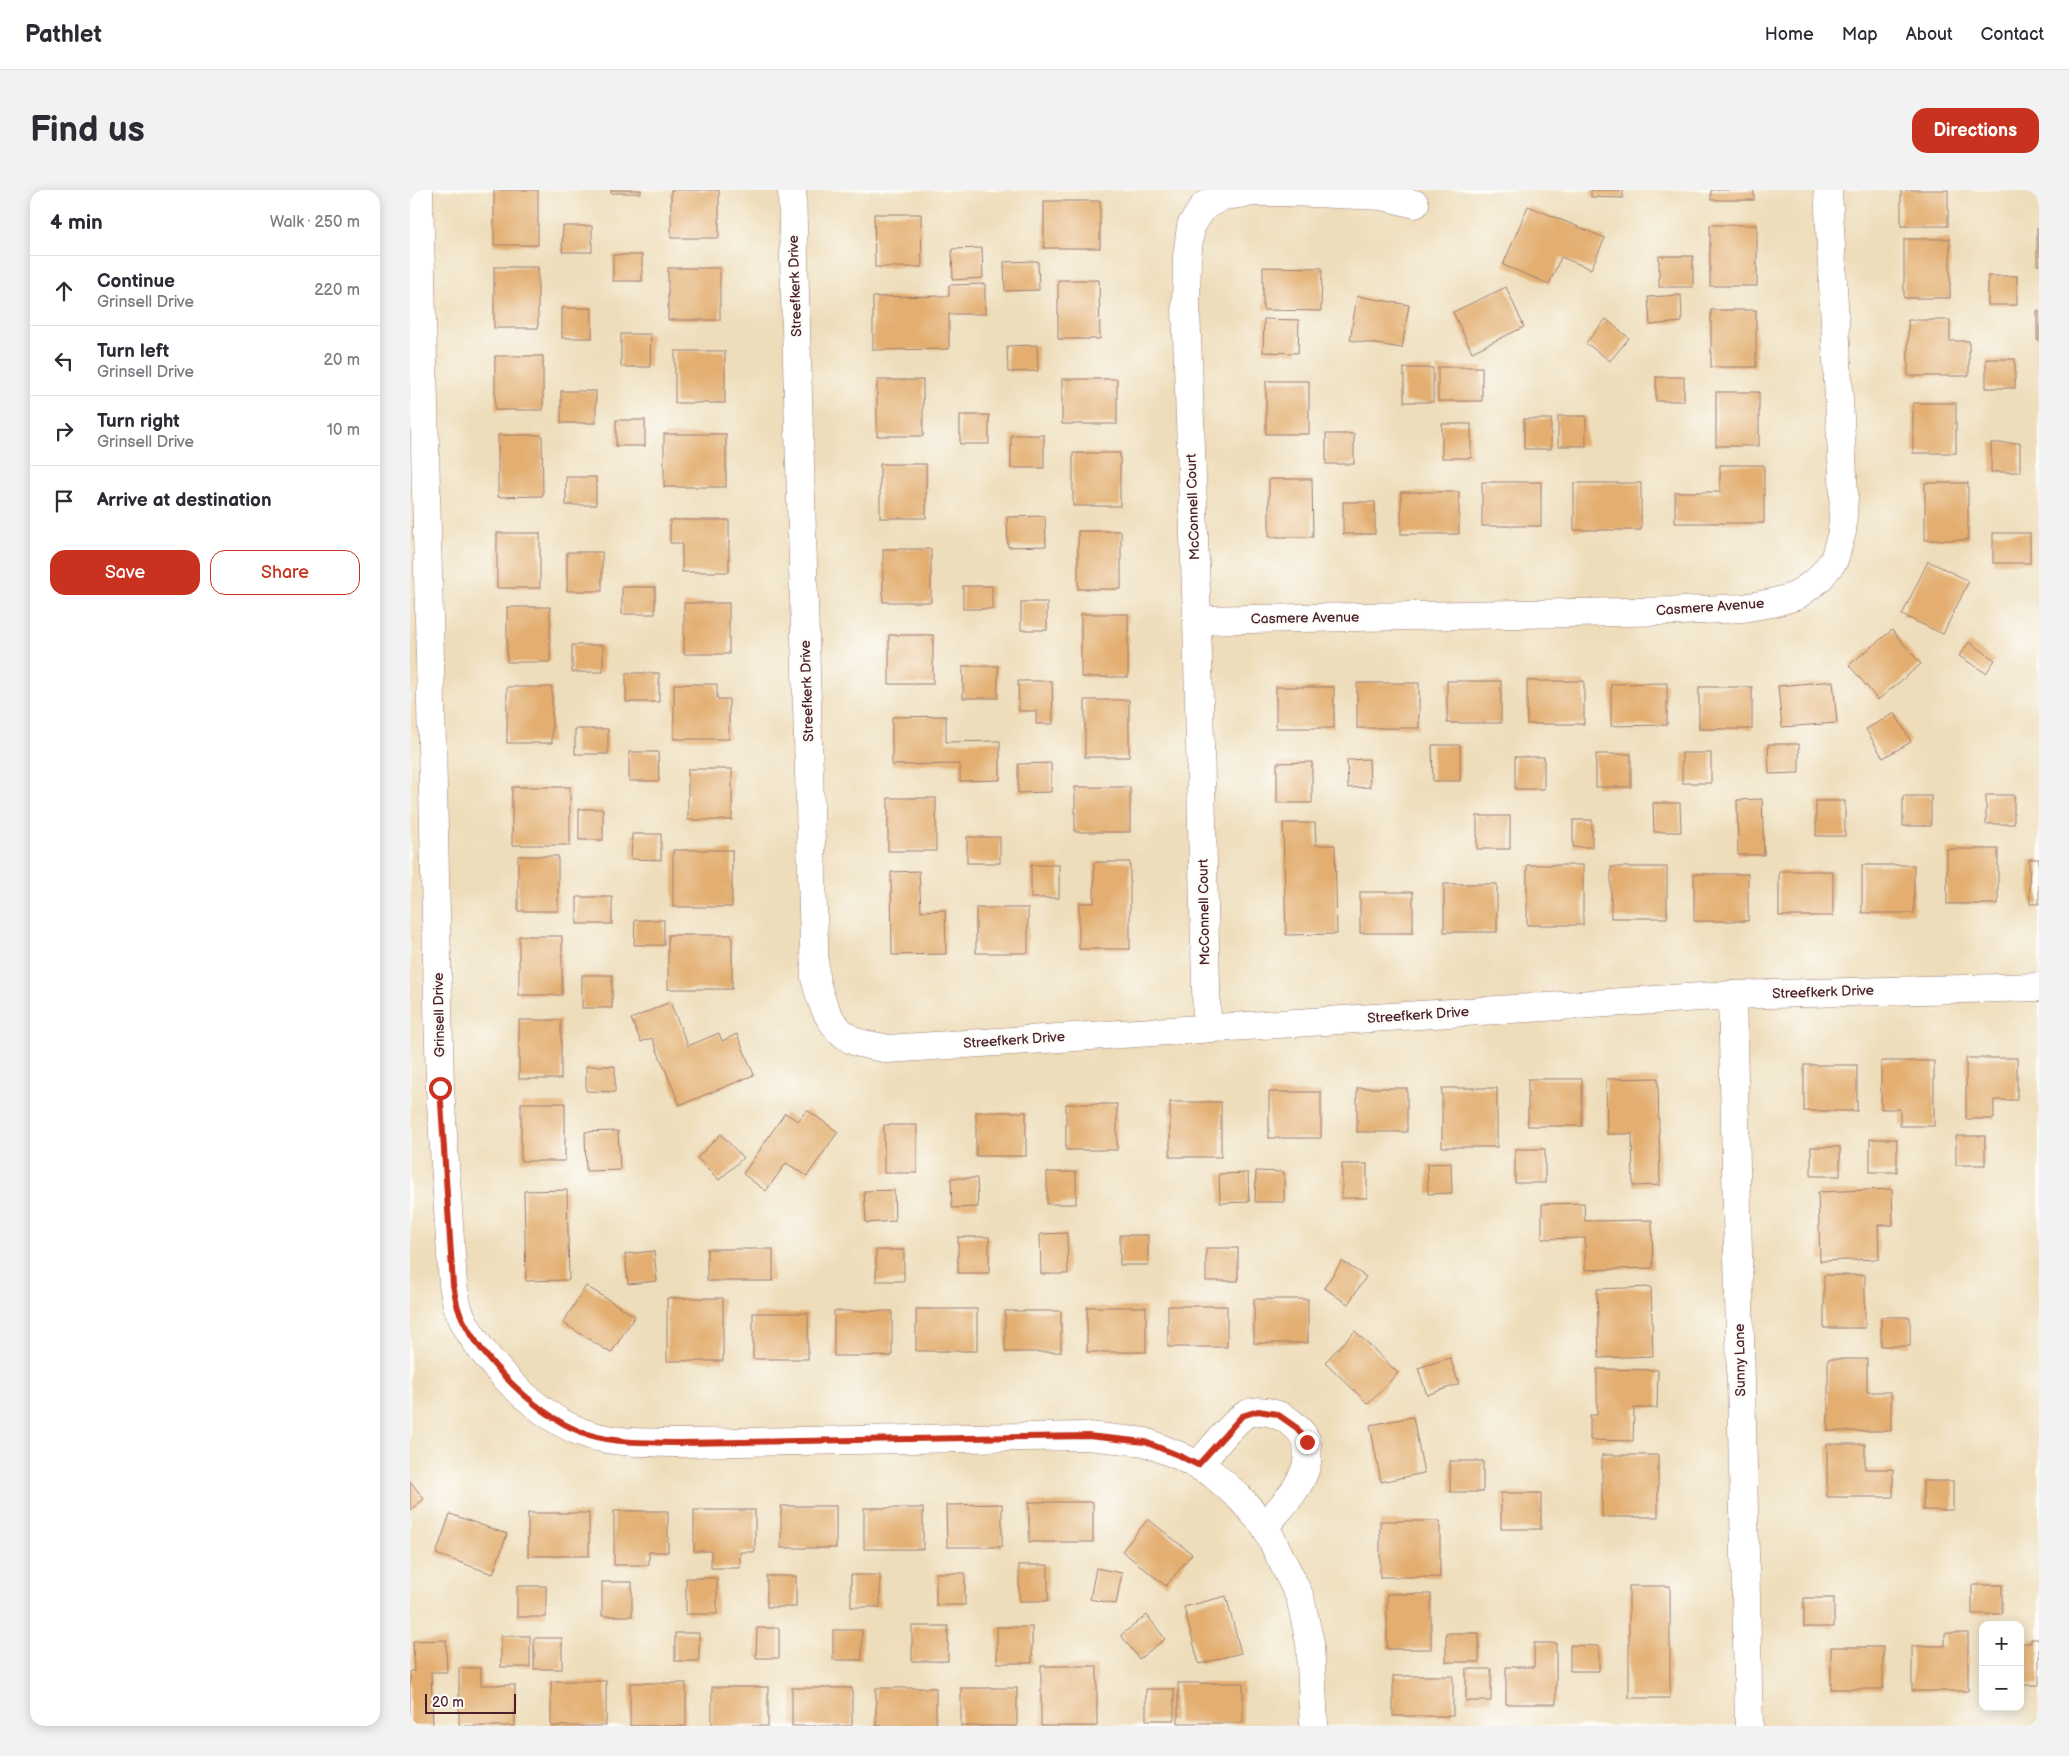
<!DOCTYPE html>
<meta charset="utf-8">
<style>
:root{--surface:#fff;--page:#f2f2f3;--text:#2b2b33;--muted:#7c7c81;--line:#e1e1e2;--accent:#c8321e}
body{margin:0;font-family:"Balsamiq Sans",sans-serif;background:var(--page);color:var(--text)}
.controls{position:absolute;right:15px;bottom:15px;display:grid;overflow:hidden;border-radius:10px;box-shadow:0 2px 12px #0003}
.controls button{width:45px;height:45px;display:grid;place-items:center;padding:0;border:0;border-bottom:1px solid var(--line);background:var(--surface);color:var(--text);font:25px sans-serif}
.scale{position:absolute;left:15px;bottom:12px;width:91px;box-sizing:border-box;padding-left:5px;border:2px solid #4a1f2b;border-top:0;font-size:14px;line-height:18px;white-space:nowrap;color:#4a1f2b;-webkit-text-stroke:4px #fdfcf7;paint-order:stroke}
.stop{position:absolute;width:15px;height:15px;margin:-11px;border:4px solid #c8321e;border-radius:50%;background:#fff}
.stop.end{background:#c8321e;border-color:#fff;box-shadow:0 1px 5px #0008}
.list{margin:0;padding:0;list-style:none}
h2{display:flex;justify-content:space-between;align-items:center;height:65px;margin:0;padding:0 20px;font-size:21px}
h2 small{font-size:16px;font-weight:400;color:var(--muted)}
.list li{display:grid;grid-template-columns:32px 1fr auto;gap:15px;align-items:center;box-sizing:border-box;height:70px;padding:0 20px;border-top:1px solid var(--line)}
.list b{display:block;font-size:19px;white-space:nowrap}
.list p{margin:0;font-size:16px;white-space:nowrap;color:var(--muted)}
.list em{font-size:16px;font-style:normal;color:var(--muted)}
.actions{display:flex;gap:10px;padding:15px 20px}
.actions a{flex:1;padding:11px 0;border:1px solid var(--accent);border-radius:15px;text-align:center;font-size:18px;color:var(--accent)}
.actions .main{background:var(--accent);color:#fff}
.icon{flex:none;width:28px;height:28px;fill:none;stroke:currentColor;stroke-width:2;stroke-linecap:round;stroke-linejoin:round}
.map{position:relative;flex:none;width:1629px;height:1536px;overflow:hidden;border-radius:15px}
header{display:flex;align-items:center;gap:30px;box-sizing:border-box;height:70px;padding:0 25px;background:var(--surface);border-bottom:1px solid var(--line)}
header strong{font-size:24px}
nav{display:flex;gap:28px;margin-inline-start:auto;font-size:18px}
.intro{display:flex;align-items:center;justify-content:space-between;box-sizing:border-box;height:120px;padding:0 30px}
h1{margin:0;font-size:35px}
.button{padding:12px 22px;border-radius:15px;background:var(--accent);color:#fff;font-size:18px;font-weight:700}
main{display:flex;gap:30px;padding:0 30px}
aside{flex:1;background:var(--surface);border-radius:15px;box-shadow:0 2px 12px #0003}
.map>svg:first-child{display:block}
.building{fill:#e3ae70}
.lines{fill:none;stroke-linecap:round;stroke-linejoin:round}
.street-casing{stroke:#9c7e72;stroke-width:29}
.street{stroke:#fff;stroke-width:28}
.route{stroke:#c8321e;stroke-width:6}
.labels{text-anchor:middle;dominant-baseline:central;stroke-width:4.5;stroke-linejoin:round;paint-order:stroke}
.street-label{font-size:14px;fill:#4a1f2b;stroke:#fdfcf7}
</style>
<header>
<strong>Pathlet</strong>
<nav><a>Home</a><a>Map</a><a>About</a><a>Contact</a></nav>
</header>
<div class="intro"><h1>Find us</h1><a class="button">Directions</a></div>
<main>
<aside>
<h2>4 min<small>Walk · 250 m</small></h2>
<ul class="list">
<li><svg class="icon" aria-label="ahead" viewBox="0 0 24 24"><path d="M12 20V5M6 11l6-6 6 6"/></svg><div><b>Continue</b><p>Grinsell Drive</p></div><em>220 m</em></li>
<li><svg class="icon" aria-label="left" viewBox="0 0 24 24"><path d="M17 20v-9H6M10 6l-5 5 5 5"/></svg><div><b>Turn left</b><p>Grinsell Drive</p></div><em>20 m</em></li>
<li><svg class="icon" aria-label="right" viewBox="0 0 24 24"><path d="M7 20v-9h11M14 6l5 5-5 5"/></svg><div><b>Turn right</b><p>Grinsell Drive</p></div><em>10 m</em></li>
<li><svg class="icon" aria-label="arrive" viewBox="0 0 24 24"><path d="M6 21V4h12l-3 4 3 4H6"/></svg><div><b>Arrive at destination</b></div></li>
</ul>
<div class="actions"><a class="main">Save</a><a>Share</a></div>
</aside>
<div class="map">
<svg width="1629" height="1536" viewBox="0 0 1629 1536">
<rect width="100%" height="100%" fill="#fdfcf7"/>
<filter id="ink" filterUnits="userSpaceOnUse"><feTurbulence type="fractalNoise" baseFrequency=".02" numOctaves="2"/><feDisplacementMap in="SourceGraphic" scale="10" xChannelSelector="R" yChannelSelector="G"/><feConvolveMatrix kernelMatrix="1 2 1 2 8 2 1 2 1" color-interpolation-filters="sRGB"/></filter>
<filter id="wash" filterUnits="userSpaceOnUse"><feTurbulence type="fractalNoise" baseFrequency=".0096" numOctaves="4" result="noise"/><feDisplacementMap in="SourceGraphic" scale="20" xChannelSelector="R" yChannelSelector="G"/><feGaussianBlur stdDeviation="1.12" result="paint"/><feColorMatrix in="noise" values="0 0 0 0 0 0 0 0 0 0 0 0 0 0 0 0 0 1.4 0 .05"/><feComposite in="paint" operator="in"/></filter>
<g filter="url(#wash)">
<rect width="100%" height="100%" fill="#eeddba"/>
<g id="blocks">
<g class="building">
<rect x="84" y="0" width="44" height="55"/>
<rect x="201" y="0" width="30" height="3"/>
<rect x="261" y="0" width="48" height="48"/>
<polygon points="1181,0 1213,0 1213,8 1181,7"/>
<rect x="1301" y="0" width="43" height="10"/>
<rect x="1491" y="0" width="47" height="36"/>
<rect x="634" y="11" width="56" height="47"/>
<polygon points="1118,16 1195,48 1181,79 1151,67 1139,94 1093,75"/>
<polygon points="464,24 511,24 512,77 465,77"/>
<rect x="1300" y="35" width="47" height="61"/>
<polygon points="153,36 182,36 182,62 152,62"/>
<rect x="1627" y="38" width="2" height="37"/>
<rect x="1494" y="49" width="46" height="59"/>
<polygon points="572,58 573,88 543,90 542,59"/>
<rect x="203" y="65" width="29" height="26"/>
<rect x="1249" y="66" width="34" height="31"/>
<polygon points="628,71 629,100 595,101 594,72"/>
<rect x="84" y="77" width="44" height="61"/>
<polygon points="853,77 912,78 911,121 853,120"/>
<rect x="258" y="78" width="52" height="52"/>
<rect x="1578" y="86" width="29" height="29"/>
<polygon points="648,90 689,90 690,149 648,149"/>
<polygon points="575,94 575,124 539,124 539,159 463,160 463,107 539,106 539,95"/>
<polygon points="1096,97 1114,137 1062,162 1043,122"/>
<polygon points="1271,105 1272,132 1240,135 1238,107"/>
<polygon points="947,106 999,115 992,158 940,150"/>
<rect x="152" y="118" width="30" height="30"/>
<rect x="1301" y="120" width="45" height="57"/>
<rect x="1627" y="121" width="2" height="29"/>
<polygon points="854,129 889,130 888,163 853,162"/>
<polygon points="1196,129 1219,148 1200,171 1176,153"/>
<polygon points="1498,130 1540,130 1540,151 1559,151 1559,186 1498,186"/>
<polygon points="211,144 241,144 240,177 211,177"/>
<polygon points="627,155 628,181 598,182 597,156"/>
<rect x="265" y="161" width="50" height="52"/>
<rect x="85" y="166" width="48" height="54"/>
<rect x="1576" y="169" width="29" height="29"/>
<rect x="1028" y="177" width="44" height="34"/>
<rect x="994" y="178" width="29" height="34"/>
<rect x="1246" y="187" width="28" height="24"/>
<rect x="652" y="189" width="55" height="45"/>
<rect x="467" y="190" width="46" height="56"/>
<rect x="856" y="191" width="43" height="53"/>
<rect x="151" y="201" width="35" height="32"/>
<rect x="1306" y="202" width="43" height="54"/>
<rect x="1503" y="213" width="43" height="50"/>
<rect x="550" y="225" width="29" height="29"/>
<rect x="1148" y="226" width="28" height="30"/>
<rect x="1114" y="229" width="27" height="30"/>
<rect x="206" y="230" width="29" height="26"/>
<rect x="1032" y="234" width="29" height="34"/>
<rect x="254" y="244" width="62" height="53"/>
<rect x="916" y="244" width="28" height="30"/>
<polygon points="88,245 132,245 133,306 88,307"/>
<rect x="601" y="245" width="33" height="33"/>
<rect x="1581" y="253" width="29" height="29"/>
<rect x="663" y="263" width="47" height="53"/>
<rect x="470" y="274" width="46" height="54"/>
<polygon points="1310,275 1354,275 1354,333 1265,333 1265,302 1310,302"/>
<rect x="156" y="287" width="30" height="28"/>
<polygon points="859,289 902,289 903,347 859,347"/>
<rect x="1072" y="292" width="59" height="44"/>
<rect x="1164" y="293" width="67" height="47"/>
<rect x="1515" y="293" width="43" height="57"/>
<rect x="991" y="302" width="58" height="42"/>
<rect x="933" y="312" width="32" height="32"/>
<polygon points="635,326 636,356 598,357 597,327"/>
<polygon points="260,330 319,330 319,382 272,382 272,353 260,353"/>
<rect x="668" y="341" width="43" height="58"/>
<rect x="87" y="343" width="43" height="55"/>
<rect x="1583" y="343" width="37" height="30"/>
<rect x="473" y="359" width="48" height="53"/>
<rect x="157" y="362" width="35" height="39"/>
<polygon points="1518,371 1559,391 1533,444 1492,425"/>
<rect x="553" y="396" width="29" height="23"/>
<rect x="212" y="397" width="33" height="27"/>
<rect x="611" y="412" width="26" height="28"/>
<rect x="274" y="413" width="45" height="51"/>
<rect x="97" y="417" width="43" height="55"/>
<rect x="671" y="424" width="47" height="63"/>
<polygon points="1482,440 1511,474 1468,510 1439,475"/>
<rect x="479" y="445" width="44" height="49"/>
<polygon points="1559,452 1585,470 1576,483 1549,466"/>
<rect x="162" y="455" width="31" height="27"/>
<rect x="553" y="476" width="35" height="32"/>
<rect x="216" y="483" width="33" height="29"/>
<polygon points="608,491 642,491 643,534 626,534 626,521 609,521"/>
<rect x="1037" y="491" width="54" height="42"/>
<rect x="1117" y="491" width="57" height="43"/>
<polygon points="1423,491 1427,533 1372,537 1368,496"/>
<rect x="947" y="493" width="62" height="45"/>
<polygon points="1257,493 1257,535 1201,536 1201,494"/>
<polygon points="264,494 307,494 307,509 319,509 319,549 264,549"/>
<rect x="97" y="497" width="45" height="56"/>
<rect x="866" y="497" width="58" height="41"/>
<rect x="1289" y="497" width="53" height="42"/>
<rect x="675" y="510" width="44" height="57"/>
<polygon points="1485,523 1501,552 1473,568 1456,539"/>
<polygon points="536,526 536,552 590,551 590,590 550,591 550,574 482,575 482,527"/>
<rect x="165" y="539" width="33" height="25"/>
<polygon points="1358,554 1389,554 1389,583 1359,584"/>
<polygon points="1022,555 1050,555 1050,591 1023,591"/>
<polygon points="219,562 248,562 249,591 219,591"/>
<rect x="1272" y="563" width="29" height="30"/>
<rect x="1186" y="564" width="35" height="33"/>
<rect x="1105" y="567" width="29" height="32"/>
<polygon points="959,569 960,597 938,598 937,570"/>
<polygon points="902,572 902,613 867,613 867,573"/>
<polygon points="641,573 641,602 608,603 608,574"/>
<rect x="278" y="579" width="44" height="51"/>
<rect x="102" y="597" width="58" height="58"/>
<rect x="665" y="597" width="55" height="45"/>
<rect x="1576" y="605" width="28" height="29"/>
<rect x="1493" y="606" width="28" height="30"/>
<rect x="478" y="608" width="48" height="53"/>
<polygon points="1352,609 1354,665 1328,665 1327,610"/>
<rect x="1406" y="611" width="29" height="35"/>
<polygon points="1243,613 1270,613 1271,642 1244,642"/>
<rect x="169" y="619" width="24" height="31"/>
<rect x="1067" y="626" width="33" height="33"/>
<rect x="1163" y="630" width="19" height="27"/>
<polygon points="873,633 905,633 906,655 925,655 927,744 876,745"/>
<polygon points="222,644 251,644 251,670 221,669"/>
<rect x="557" y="647" width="33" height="26"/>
<rect x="1537" y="659" width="51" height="55"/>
<rect x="263" y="660" width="59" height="57"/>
<rect x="108" y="666" width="40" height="55"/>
<polygon points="1619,669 1629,669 1629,714 1620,714"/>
<polygon points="684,672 720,672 720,759 669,759 669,713 684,713"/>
<rect x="621" y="675" width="28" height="33"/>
<rect x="1117" y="675" width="56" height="60"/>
<rect x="1452" y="675" width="52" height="48"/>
<rect x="1201" y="677" width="56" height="51"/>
<polygon points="509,681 511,721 535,720 536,764 482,765 481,682"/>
<rect x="1369" y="681" width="54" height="45"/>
<rect x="1284" y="684" width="54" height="47"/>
<rect x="1034" y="694" width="53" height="48"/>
<rect x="950" y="702" width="53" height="41"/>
<rect x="167" y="707" width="35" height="27"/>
<rect x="566" y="718" width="52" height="45"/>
<polygon points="225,730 254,730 254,755 224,755"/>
<rect x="258" y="745" width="64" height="54"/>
<rect x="109" y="746" width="43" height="59"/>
<rect x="172" y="785" width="30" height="33"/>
<polygon points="260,812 278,856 309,843 312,851 327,844 344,885 270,915 242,848 231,852 221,829"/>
<rect x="109" y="830" width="42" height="59"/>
<polygon points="1556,868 1607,868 1607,910 1584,910 1584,929 1556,929"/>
<polygon points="1471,871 1524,871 1524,936 1490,936 1490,919 1471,919"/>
<rect x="1394" y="875" width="53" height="46"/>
<polygon points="176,876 205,876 205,902 176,901"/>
<polygon points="1248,888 1250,995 1223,996 1222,944 1197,944 1196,889"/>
<rect x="1118" y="889" width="54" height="47"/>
<rect x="947" y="898" width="50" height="44"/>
<rect x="1032" y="898" width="55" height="59"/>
<rect x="859" y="902" width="52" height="46"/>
<rect x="760" y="912" width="51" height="55"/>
<rect x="111" y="913" width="44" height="58"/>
<rect x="656" y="914" width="51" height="46"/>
<polygon points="397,920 428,942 397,986 376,973 356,1001 333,984 375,923 388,931"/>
<rect x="566" y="922" width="50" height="44"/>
<rect x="474" y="935" width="33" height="48"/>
<polygon points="208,941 210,980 176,981 175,942"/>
<polygon points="311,944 333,968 309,990 287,968"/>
<rect x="1546" y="946" width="29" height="29"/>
<rect x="1460" y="949" width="27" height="33"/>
<rect x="1401" y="957" width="29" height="29"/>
<rect x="1105" y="959" width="30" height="34"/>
<polygon points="1041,973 1042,1003 1018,1004 1017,974"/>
<rect x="932" y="974" width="25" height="34"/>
<polygon points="846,981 874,982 874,1012 845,1012"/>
<rect x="637" y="982" width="29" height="32"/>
<polygon points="838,983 839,1012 810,1013 809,984"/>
<polygon points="541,988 567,988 568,1017 542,1018"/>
<polygon points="1482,999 1483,1035 1468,1035 1469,1069 1410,1071 1408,1002"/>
<polygon points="157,1000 159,1090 116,1091 114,1001"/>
<polygon points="484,1000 485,1031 456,1033 454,1001"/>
<polygon points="1174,1013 1175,1031 1242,1030 1243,1078 1175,1080 1175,1048 1132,1049 1132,1014"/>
<polygon points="657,1043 658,1084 631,1084 630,1044"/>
<rect x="710" y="1045" width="28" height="30"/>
<rect x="548" y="1047" width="31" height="36"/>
<rect x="796" y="1058" width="32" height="33"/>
<rect x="297" y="1059" width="66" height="32"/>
<rect x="466" y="1060" width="28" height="31"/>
<polygon points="244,1061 247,1091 218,1094 215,1064"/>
<polygon points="932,1071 956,1087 938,1114 914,1098"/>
<rect x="1414" y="1085" width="41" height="53"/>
<polygon points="176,1096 225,1126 201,1163 153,1133"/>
<polygon points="1241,1097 1243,1166 1189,1168 1187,1099"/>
<rect x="257" y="1108" width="56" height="63"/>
<rect x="844" y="1109" width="54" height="44"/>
<rect x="758" y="1116" width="59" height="41"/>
<rect x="677" y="1117" width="59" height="45"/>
<rect x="506" y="1119" width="61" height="42"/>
<rect x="424" y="1121" width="58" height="45"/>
<rect x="595" y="1121" width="56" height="41"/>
<rect x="343" y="1123" width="55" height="46"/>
<rect x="1471" y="1127" width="29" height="29"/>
<polygon points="945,1141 988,1183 958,1214 915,1172"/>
<polygon points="1040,1168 1049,1194 1017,1205 1008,1178"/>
<polygon points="1418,1169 1457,1169 1457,1202 1481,1202 1481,1241 1418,1241"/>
<polygon points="1187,1179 1248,1180 1247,1218 1224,1218 1223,1251 1180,1250 1180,1225 1187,1225"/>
<polygon points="1003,1227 1014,1283 971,1292 960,1235"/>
<polygon points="1417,1254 1455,1254 1455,1279 1483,1279 1483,1307 1417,1307"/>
<rect x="1192" y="1265" width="56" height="62"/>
<rect x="1040" y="1271" width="33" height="31"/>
<polygon points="0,1291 14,1309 0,1320"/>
<rect x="1513" y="1291" width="30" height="29"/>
<rect x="1091" y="1303" width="40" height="36"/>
<rect x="619" y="1312" width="64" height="40"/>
<polygon points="592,1314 592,1357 537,1357 536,1315"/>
<rect x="371" y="1316" width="55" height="42"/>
<rect x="454" y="1318" width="59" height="41"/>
<polygon points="284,1320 345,1320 345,1362 330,1362 330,1378 301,1378 301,1361 284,1361"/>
<polygon points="204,1321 258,1321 258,1362 239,1362 239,1375 204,1375"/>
<rect x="118" y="1323" width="61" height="43"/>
<polygon points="40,1324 97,1344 83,1384 26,1364"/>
<polygon points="738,1329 782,1364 756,1396 712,1361"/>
<rect x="970" y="1331" width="60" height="56"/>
<rect x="609" y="1375" width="29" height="36"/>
<polygon points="686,1378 712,1383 706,1414 680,1409"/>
<rect x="526" y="1383" width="29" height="32"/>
<rect x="441" y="1385" width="29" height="32"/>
<rect x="357" y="1386" width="29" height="31"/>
<rect x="276" y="1388" width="31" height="36"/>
<rect x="192" y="1392" width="30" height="34"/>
<rect x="1562" y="1395" width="30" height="29"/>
<rect x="107" y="1396" width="29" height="31"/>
<rect x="1219" y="1396" width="41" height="112"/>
<rect x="977" y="1404" width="44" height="55"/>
<polygon points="816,1406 831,1463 789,1474 774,1417"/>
<rect x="1394" y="1408" width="30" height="29"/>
<polygon points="737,1425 755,1449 729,1469 711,1445"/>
<rect x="502" y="1436" width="36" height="35"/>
<rect x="587" y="1437" width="35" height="36"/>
<polygon points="347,1438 369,1438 369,1468 346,1468"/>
<rect x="423" y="1440" width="29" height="30"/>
<rect x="265" y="1443" width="24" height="28"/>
<rect x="1036" y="1443" width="33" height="29"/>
<polygon points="1535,1443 1558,1443 1558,1501 1502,1501 1502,1456 1535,1456"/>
<rect x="91" y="1446" width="29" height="31"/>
<rect x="124" y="1448" width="28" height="31"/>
<polygon points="1621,1449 1629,1449 1629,1495 1610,1495 1610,1453 1621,1453"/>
<polygon points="36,1450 37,1482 21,1482 23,1536 0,1536 0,1481 4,1481 3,1451"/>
<polygon points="1124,1453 1146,1453 1146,1514 1096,1514 1096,1477 1124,1477"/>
<polygon points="1160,1455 1189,1456 1189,1481 1160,1481"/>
<rect x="1421" y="1457" width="52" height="42"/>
<rect x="631" y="1476" width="56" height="60"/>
<polygon points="49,1478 71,1478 71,1495 105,1495 105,1536 49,1536"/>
<rect x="1056" y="1479" width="25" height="32"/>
<rect x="983" y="1486" width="60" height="40"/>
<rect x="141" y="1491" width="55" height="45"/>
<rect x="220" y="1493" width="56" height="43"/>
<rect x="768" y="1493" width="65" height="40"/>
<rect x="302" y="1497" width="56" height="39"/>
<rect x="382" y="1498" width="60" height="38"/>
<rect x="466" y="1498" width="60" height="38"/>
<rect x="551" y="1498" width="56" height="38"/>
<rect x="736" y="1499" width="28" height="31"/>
</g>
</g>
</g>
<g filter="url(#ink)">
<use href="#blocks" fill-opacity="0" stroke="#9c7e72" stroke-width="1"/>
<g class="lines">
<defs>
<g id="street">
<path d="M9,0l21,898 13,197c2,9 3,18 6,26 19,47 82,110 131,124 30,9 60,7 91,8l407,-7 57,6 35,14 33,18 26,23 26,29 35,71 10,46 4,83"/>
<path d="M382,0l23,788c6,24 14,49 37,62 10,5 24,6 35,9l845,-54 307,-8"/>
<polyline points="787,430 1271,421 1333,418 1362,413 1386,406 1409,389 1424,370 1432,342 1434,305 1418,0"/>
<polyline points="1322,805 1339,1536"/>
<polyline points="797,838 787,430 776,117 777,66 781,36 794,16 813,6 844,2 879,2 972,6 1005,14"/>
<path d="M788,1275c11,-12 31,-38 44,-48 20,-15 54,2 64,23 2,6 2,21 0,27 -7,23 -26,41 -41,59"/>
</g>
</defs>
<use href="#street" class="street-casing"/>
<use href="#street" class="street"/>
</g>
</g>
<g class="lines" filter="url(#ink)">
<path class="route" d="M30,898l13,197c2,9 3,18 6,26 19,47 83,110 131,124 30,9 60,7 91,8l407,-7 57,6 35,14 18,9 44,-49 16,-5 19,3 20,14 10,14"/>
</g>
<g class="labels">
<g class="street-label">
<text transform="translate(385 96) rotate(-92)">Streefkerk Drive</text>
<text transform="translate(783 317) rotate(-92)">McConnell Court</text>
<text transform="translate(1300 417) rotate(-4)">Casmere Avenue</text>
<text transform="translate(895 428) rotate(-1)">Casmere Avenue</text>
<text transform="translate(397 501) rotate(-92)">Streefkerk Drive</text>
<text transform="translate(794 722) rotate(-91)">McConnell Court</text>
<text transform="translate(1413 802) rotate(-2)">Streefkerk Drive</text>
<text transform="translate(29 825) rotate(-91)">Grinsell Drive</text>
<text transform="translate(1008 825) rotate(-4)">Streefkerk Drive</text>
<text transform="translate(604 850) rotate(-4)">Streefkerk Drive</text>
<text transform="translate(1330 1170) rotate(-91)">Sunny Lane</text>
</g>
</g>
</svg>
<div class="controls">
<button>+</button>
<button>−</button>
</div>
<div class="scale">20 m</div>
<div class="stop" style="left:30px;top:898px"></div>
<div class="stop end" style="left:897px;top:1252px"></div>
</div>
</main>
